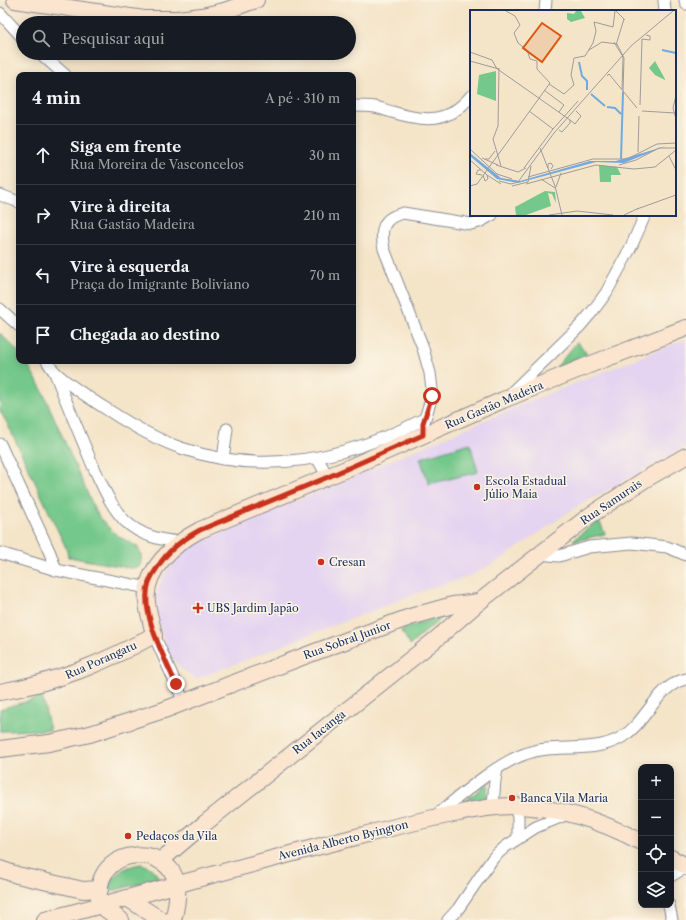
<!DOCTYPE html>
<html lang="pt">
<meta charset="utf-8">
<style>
:root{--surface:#171b24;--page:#20242c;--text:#f1f3f6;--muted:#9ea1a6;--line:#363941}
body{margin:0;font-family:"Libre Caslon Text",serif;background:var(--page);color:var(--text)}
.controls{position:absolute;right:12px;bottom:12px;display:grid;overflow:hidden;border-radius:8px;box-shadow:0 2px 10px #0003}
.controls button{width:36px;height:36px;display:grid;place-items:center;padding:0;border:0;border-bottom:1px solid var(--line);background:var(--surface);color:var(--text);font:20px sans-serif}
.stop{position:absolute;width:12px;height:12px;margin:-9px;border:3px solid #c8321e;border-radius:50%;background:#fff}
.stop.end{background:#c8321e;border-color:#fff;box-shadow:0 1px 4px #0008}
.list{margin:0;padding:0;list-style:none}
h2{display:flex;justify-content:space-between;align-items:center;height:52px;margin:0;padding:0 16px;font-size:17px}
h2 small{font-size:13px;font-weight:400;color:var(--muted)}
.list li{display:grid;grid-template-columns:26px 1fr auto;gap:12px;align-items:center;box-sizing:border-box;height:60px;padding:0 16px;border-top:1px solid var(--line)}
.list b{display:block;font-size:15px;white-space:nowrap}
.list p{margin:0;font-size:13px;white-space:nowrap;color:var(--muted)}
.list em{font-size:13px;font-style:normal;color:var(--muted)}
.icon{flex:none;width:22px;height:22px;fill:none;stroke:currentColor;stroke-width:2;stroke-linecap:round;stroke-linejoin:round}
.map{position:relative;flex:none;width:686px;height:920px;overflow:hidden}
.search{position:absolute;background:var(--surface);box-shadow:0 2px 10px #0003;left:16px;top:16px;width:340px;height:44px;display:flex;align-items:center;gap:10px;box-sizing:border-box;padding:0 14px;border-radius:22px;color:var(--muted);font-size:15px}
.panel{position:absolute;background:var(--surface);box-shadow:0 2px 10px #0003;left:16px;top:72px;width:340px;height:292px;border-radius:8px}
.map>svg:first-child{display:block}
.built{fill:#e4d3f1}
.green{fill:#74c88b;stroke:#487c74}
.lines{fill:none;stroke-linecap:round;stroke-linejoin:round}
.street-casing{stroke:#888a93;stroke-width:13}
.secondary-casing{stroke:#888a93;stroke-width:18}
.street{stroke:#fff;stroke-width:11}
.secondary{stroke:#fbe5cf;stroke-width:16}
.route{stroke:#c8321e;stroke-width:5}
.poi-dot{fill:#c8321e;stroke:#fcf5e5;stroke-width:1.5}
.labels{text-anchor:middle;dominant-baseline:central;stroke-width:3;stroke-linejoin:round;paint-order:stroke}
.street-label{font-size:11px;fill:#1b2f5e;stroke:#fcf5e5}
.poi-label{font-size:11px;fill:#1b2f5e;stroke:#fcf5e5;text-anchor:start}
.inset-river{fill:none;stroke:#71aae0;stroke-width:2}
.inset-road{fill:none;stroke:#9d9c9e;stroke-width:1}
.view{fill:#de5710;fill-opacity:0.15;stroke:#de5710;stroke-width:2}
.inset-edge{fill:none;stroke:#1b2f5e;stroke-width:2}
</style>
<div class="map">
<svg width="686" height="920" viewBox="0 0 686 920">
<rect width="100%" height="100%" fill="#fcf5e5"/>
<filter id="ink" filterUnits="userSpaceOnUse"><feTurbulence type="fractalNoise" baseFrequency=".025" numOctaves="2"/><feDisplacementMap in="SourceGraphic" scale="8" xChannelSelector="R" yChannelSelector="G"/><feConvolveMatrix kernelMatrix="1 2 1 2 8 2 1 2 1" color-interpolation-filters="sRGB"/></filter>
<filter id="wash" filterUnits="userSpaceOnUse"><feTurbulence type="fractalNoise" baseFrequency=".012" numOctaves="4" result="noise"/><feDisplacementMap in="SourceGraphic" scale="16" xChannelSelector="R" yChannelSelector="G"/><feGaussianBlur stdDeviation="0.9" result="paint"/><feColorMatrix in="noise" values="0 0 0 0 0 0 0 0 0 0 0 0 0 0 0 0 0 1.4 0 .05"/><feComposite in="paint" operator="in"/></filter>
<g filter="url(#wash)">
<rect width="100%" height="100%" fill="#f4e4c8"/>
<polygon class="built" points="686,339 686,447 573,509 503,558 472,575 431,588 196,679 190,675 181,668 172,657 163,638 157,614 155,602 157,591 162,579 176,557 185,548 528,402"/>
<g class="green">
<polygon points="0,333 19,352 19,361 26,361 42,390 93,506 100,518 111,530 118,536 138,547 141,555 141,562 139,567 130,568 68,557 67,550 7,423 0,411"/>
<polygon points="577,342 587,354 555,369"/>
<polygon points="470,443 478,472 429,484 420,458"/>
<polygon points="599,520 605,534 575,541 573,540"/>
<polygon points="446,614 410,645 401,630"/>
<polygon points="42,697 50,730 0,731 0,709"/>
<polygon points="488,783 486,801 463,803"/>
<path d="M141,864c9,2 13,6 18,14l-50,14c-1,-17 17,-26 32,-28z"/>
</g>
</g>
<g filter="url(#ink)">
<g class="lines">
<defs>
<g id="street">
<polyline points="664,0 665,11"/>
<polyline points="685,0 686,4"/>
<polyline points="545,11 546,0"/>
<polyline points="0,13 23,38"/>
<polyline points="40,53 65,75"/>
<path d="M353,106c7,0 15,0 22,1 6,1 12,4 17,5 33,10 55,12 79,-16"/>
<polyline points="0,195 19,202"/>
<polyline points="0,309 19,326"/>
<path d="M47,361c3,4 5,9 9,12 14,13 36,27 52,37 23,15 47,29 73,38 83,29 166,11 243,-29"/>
<path d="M55,373c12,31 25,62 38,93 9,18 17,40 32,55 16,15 35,19 56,21"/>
<polyline points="508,396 580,326 592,312 606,293 631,247 645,215"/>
<path d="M423,425l9,-29v-7l-2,-16 -8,-28 -38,-96c-4,-19 -2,-31 19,-36l68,11 8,-2 13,-7"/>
<polyline points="0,444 50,553 56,570"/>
<polyline points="317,458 328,477"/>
<polyline points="223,459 227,429"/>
<polyline points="0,553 56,570 148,588"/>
<polyline points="540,554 559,556 589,547 632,543 667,547 686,555"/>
<polyline points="154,635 184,702"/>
<polyline points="493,806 495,780 497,769"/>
<polyline points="515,806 518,817 518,838"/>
<path d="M435,816c25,-20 61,-52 90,-62 32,-12 67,1 97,-17 25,-15 34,-51 64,-58"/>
<polyline points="671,876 681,870 686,869"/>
<polyline points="669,905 672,920"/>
<polyline points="448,920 458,909 493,858 505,847 536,827 568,814"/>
</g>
<g id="secondary">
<polyline points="15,0 144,19 178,19 202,16 224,11 256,0"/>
<path d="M0,692c57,-10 104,-29 154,-57 -2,-11 -6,-22 -7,-33 -4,-32 28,-59 53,-72l146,-61 157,-69 86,-35 97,-37"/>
<polyline points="0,749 49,743 90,734 164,710 307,655 410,617 453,605 479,602"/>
<polyline points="671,858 686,866"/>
<polyline points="160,861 204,824 435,640 479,602 589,516 644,480 686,456"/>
<polyline points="0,869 17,875 83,890 100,889"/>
<polyline points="127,898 161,920"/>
<path d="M45,920c104,-27 207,-57 311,-83 34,-9 68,-18 103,-24 18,-4 36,-7 55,-7 46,1 86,14 127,36"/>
<path d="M121,920l-20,-14c-1,-4 -3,-9 -2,-13 1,-48 72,-50 78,-7 1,11 -1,23 -4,34"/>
</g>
</defs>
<use href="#street" class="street-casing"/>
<use href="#secondary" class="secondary-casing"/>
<use href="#street" class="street"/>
<use href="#secondary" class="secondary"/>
</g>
</g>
<g class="lines" filter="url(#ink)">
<path class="route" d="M176,684c-12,-27 -37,-73 -27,-102 2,-5 5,-10 8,-14 11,-18 25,-28 43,-38l128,-53 95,-42v-12l9,-27"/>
</g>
<g class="poi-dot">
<circle cx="477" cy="487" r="4"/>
<circle cx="321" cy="562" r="4"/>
<path d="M196 602h4v4h4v4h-4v4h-4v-4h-4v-4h4z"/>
<circle cx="512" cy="798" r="4"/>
<circle cx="128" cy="836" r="4"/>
</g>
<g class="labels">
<g class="street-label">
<text transform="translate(494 405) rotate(-23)">Rua Gastão Madeira</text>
<text transform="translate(611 502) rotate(-34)">Rua Samurais</text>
<text transform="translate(347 640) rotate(-20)">Rua Sobral Junior</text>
<text transform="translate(101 660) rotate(-24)">Rua Porangatu</text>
<text transform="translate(319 732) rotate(-38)">Rua Iacanga</text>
<text transform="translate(343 840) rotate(-14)">Avenida Alberto Byington</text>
</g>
<g class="poi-label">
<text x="485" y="481">Escola Estadual<tspan x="485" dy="13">Júlio Maia</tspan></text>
<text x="329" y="562">Cresan</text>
<text x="207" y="608">UBS Jardim Japão</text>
<text x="520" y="798">Banca Vila Maria</text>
<text x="136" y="836">Pedaços da Vila</text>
</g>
</g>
<g transform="translate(470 10)">
<rect width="206" height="206" fill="#f4e4c8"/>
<path d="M106,1h5l4,7 -14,4 -4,-3v-6l7,1zM185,51l10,18v1l-10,-5 -6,-7zM26,61v30l-19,-7 2,-19zM129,155l18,2 4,8h-10v7h-11zM75,181l10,1 1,11 -4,-9 -4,-1 3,13 -25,9h-10l-1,-8z" fill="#74c88b"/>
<path d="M196,136l-42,17 -28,-1 -78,21 -21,-4 -27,-23v-3l31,25 19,3 70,-20h26z" fill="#71aae0"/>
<path class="inset-river" d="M192,40l14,3M109,52l3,14 5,5v9M121,84l14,12M137,97l8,1 6,6M151,149l2,-67"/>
<path class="inset-road" d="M146,1l9,9M124,12l19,5 2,-16M144,32l9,15 -1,32M146,35l8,-26M119,40l13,-8 15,2 7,14 -1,34M0,42l22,8 5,9M0,51l29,8M26,58l74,52v3l-8,9 -3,-2M29,58l-1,58 -5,13 8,27M137,66l2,-2 28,34M79,74l15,10 10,-9 -3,-10 3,-17 11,-2 8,-13 3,-12 -2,-9M74,80l20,15 -5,7M206,85l-3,13 3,11M170,95l2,-66 8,1v-4l-4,-1M59,101l24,18M172,101l33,2M100,110l5,4 6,-8 -5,-5M70,138l15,38 7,29M0,139l27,25 15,5M168,142l1,-36M199,146l7,14M12,148l16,7M15,149h4l6,-8M0,150l17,15 14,9M26,155l22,7 8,-4M149,155l17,-5 23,-12h17M54,158l29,-39 25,-28M78,158v-4l3,-1 2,3 -2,3M11,160h-3l-2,4 6,1M13,165l2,6 3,-2 -1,-4M58,167l65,-18h34l30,-15 19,-1M71,169l14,9M29,171l12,3 7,-2 36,-49 77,-87 42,-35M56,174l70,-19 38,4 21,-2 21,-17M0,176l7,-2 73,-101 -13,-14v-8l-7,-2 -3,-9 -9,-7 -4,-10 6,-8 -5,-9 -9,-5M42,176l16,-4 3,-16M86,177l5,-14M167,199l39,-14M79,205l28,-4 36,4M154,205l15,-7"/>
<path class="view" d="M72,13l19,13 -19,26 -19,-14z"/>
<rect width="206" height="206" class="inset-edge"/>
</g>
</svg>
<div class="controls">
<button>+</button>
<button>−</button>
<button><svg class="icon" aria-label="locate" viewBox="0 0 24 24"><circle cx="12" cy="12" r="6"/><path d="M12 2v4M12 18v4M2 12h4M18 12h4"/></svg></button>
<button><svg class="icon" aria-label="layers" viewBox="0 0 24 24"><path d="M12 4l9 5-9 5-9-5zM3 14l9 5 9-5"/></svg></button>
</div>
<div class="stop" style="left:432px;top:396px"></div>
<div class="stop end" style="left:176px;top:684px"></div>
<div class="search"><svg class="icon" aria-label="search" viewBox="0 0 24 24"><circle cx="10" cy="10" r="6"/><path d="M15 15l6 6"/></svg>Pesquisar aqui</div>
<section class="panel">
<h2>4 min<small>A pé · 310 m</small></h2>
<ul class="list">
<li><svg class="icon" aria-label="ahead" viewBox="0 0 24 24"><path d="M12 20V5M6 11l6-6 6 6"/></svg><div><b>Siga em frente</b><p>Rua Moreira de Vasconcelos</p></div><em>30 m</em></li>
<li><svg class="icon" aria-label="right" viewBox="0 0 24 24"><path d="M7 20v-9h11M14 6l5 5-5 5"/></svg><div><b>Vire à direita</b><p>Rua Gastão Madeira</p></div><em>210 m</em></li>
<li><svg class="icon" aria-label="left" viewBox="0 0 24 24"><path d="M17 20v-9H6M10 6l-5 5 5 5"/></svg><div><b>Vire à esquerda</b><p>Praça do Imigrante Boliviano</p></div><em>70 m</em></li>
<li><svg class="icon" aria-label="arrive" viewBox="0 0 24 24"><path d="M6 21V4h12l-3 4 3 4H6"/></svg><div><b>Chegada ao destino</b></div></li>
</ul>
</section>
</div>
